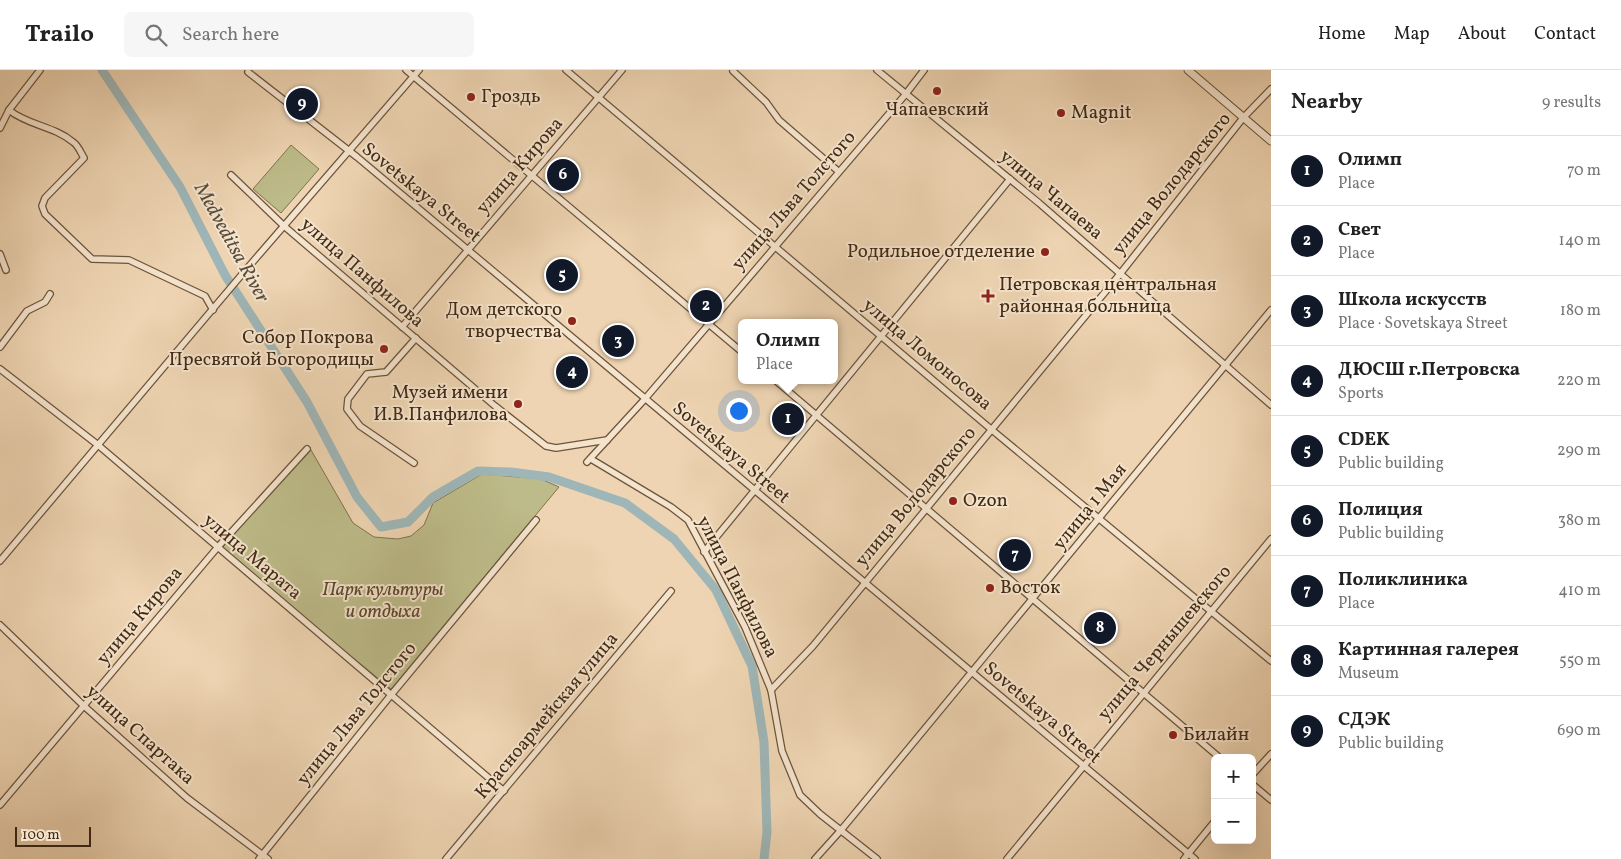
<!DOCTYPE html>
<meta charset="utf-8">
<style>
:root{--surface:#fff;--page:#f6f6f6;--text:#222;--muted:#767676;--line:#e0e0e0;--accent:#111827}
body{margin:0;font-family:Vollkorn,serif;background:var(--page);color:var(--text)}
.controls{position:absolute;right:15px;bottom:15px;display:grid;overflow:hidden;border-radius:8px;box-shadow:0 5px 20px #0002}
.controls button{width:45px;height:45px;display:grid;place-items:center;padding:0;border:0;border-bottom:1px solid var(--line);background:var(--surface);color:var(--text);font:25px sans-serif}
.scale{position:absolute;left:15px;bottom:12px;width:76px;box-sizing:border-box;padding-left:5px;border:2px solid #422a12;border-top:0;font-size:14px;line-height:18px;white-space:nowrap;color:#422a12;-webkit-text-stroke:4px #f4e3cd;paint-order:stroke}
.you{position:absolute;left:738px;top:340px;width:18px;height:18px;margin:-12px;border:4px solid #fff;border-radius:50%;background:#1a73e8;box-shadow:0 0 0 8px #1a73e833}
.badge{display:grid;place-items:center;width:32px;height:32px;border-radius:50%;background:var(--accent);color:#fff;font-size:16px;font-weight:700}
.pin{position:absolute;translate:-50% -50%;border:2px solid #fff;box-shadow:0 1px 5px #0006}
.popup{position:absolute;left:738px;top:249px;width:100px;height:65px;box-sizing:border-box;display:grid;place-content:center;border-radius:8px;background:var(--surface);filter:drop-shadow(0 1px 4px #0005);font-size:16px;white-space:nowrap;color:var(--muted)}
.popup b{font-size:19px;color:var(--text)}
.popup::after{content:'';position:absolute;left:50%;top:100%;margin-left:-10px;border:10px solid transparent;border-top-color:var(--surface)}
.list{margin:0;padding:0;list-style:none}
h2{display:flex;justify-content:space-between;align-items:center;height:65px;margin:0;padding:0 20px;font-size:21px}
h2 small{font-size:16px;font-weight:400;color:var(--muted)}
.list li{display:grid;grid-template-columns:32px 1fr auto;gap:15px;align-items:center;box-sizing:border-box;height:70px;padding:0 20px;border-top:1px solid var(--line)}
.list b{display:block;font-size:19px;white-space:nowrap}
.list p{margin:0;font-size:16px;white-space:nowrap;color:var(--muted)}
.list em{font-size:16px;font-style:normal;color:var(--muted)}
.icon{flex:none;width:28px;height:28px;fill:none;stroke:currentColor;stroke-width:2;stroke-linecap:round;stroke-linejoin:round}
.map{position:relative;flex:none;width:1271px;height:789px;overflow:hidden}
header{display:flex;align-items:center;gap:30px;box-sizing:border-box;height:70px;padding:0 25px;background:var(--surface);border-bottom:1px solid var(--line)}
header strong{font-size:24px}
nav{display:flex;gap:28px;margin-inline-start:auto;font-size:18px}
.search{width:350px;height:45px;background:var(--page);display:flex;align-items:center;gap:12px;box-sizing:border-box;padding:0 18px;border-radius:8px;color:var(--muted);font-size:19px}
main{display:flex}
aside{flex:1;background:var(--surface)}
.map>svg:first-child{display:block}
.green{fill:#bdbb89;stroke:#80724e}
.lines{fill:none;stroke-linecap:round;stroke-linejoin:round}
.river{stroke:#9eb6b7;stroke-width:9}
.minor-casing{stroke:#6d543a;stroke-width:8}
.tertiary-casing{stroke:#6d543a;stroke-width:9}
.minor{stroke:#f4e3cd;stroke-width:5.5}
.tertiary{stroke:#f4e3cd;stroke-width:7}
.poi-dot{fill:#8f2418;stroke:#f4e3cd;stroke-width:2}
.labels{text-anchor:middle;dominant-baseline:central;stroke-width:4;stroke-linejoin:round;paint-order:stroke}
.poi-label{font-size:19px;fill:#422a12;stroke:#f4e3cd;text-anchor:start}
.street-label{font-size:19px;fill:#422a12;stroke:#f4e3cd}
.park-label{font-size:19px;font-style:italic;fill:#5b472a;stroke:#f4e3cd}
.water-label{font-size:20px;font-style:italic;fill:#594d3b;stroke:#f4e3cd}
</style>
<header>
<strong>Trailo</strong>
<div class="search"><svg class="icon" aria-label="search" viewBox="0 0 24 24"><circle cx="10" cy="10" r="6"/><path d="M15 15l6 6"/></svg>Search here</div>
<nav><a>Home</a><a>Map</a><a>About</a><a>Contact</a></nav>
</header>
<main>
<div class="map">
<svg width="1271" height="789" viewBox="0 0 1271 789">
<rect width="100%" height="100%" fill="#eed4b2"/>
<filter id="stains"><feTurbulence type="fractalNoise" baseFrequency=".004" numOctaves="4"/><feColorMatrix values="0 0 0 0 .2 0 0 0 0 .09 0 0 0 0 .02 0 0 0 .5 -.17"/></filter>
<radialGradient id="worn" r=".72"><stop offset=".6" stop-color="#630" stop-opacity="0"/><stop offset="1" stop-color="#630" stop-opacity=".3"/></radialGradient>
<g class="green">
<polygon points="291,75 319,99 281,143 253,119"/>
<polygon points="311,380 353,453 374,467 398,469 411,466 424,455 433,433 482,404 541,409 559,417 391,619 219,478"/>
</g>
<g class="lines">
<polyline class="river" points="102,0 180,117 225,205 307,332 357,427 381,457 408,452 433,427 478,401 511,402 549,407 625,433 674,469 716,520 752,596 764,672 767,762 764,789"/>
<defs>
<g id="minor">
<path d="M40,0l-31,40c18,15 45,16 64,32 5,3 8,11 11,16l-39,40 -3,8 3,8 47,45 37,1 76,36 8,14"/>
<polyline points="406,0 742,282"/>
<polyline points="566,0 992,360 1271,591"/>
<polyline points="877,0 1039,133 1271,335"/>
<polyline points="733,1 766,32 779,50 838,101"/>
<polyline points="248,2 357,87 1195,789"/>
<polyline points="0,58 9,40"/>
<polyline points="231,105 284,156 495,336 546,376 556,378 607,370"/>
<polyline points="0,184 6,200"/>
<polyline points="402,257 622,0"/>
<polyline points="0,277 27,241 45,232 50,224"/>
<polyline points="0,299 98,375 504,721"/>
<polyline points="775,310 1220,688"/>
<polyline points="591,389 671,437 688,450 745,557 771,620 782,681 800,725 820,744 877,789"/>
<polyline points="587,392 644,330 905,25 924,0"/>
<polyline points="414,393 360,356 347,339 348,329 367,304 386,302 416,268"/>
<polyline points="704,482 1010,109"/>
<polyline points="0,491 244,202 419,0"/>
<polyline points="0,555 84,636 187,728 268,789"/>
<polyline points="771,620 813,576 1120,204 1243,48 1271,19"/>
<polyline points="1252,705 1271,684"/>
<polyline points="1252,714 1271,730"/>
<polyline points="0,735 217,478 307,379"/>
<polyline points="259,789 391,625 536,450"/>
<polyline points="446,789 671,521"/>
<polyline points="815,789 842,759 1271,240"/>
<polyline points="1007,789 1271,469"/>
<polyline points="1184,789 1215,751"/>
</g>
<polyline id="tertiary" points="1188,0 1271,71"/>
</defs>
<use href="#minor" class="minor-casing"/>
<use href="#tertiary" class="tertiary-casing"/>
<use href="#minor" class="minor"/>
<use href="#tertiary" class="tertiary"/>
</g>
<g class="poi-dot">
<circle cx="937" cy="21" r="5"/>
<circle cx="471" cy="27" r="5"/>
<circle cx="1061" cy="43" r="5"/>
<circle cx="1045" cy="182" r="5"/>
<path d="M985.5 218.5h5v5h5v5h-5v5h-5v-5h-5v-5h5z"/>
<circle cx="572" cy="251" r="5"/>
<circle cx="384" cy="279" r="5"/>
<circle cx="518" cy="334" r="5"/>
<circle cx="953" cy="431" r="5"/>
<circle cx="990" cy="518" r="5"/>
<circle cx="1173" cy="665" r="5"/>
</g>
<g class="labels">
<g class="poi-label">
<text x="481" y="27">Гроздь</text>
<text x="937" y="40" text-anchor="middle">Чапаевский</text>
<text x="1071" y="43">Magnit</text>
<text x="1035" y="182" text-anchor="end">Родильное отделение</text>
<text x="999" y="215">Петровская центральная<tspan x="999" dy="22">районная больница</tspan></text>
<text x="562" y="240" text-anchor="end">Дом детского<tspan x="562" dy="22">творчества</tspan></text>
<text x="374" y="268" text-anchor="end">Собор Покрова<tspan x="374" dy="22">Пресвятой Богородицы</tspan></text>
<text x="508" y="323" text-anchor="end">Музей имени<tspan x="508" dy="22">И.В.Панфилова</tspan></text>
<text x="963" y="431">Ozon</text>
<text x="1000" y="518">Восток</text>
<text x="1183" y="665">Билайн</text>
</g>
<g class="street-label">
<text transform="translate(520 96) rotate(-49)">улица Кирова</text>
<text transform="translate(1172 114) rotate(-51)">улица Володарского</text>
<text transform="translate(421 123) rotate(39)">Sovetskaya Street</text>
<text transform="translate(1051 125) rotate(40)">улица Чапаева</text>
<text transform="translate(794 131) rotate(-49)">улица Льва Толстого</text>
<text transform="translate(362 203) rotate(41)">улица Панфилова</text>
<text transform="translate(927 285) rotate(40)">улица Ломоносова</text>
<text transform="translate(731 383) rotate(40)">Sovetskaya Street</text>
<text transform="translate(916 427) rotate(-50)">улица Володарского</text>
<text transform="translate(1090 437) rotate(-51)">улица 1 Мая</text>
<text transform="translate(252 487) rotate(40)">улица Марата</text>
<text transform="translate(737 517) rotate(63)">улица Панфилова</text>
<text transform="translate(140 546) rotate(-50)">улица Кирова</text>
<text transform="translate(1165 573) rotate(-50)">улица Чернышевского</text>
<text transform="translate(1042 643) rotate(40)">Sovetskaya Street</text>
<text transform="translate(357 644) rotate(-51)">улица Льва Толстого</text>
<text transform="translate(547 646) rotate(-50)">Красноармейская улица</text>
<text transform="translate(140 665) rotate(42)">улица Спартака</text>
</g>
<g class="park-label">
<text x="383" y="520">Парк культуры<tspan x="383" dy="22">и отдыха</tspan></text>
</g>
<g class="water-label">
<text transform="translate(231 173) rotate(61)">Medveditsa River</text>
</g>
</g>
<rect width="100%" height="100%" filter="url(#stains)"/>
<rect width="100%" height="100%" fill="url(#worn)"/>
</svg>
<div class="controls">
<button>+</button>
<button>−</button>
</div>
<div class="scale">100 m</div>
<div class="you"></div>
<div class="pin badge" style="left:788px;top:349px">1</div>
<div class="popup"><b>Олимп</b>Place</div>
<div class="pin badge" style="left:706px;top:236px">2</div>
<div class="pin badge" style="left:618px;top:271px">3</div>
<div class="pin badge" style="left:572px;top:302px">4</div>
<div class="pin badge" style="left:562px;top:205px">5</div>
<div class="pin badge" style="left:563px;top:105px">6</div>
<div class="pin badge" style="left:1015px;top:485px">7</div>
<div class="pin badge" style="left:1100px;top:558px">8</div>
<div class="pin badge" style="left:302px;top:34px">9</div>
</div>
<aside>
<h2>Nearby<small>9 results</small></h2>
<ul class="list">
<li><span class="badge">1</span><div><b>Олимп</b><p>Place</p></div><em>70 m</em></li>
<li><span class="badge">2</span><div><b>Свет</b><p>Place</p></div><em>140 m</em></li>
<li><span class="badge">3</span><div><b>Школа искусств</b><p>Place · Sovetskaya Street</p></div><em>180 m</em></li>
<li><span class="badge">4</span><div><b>ДЮСШ г.Петровска</b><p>Sports</p></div><em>220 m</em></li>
<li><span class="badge">5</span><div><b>CDEK</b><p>Public building</p></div><em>290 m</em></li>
<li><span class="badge">6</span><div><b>Полиция</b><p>Public building</p></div><em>380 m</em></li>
<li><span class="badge">7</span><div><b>Поликлиника</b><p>Place</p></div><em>410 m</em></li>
<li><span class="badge">8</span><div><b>Картинная галерея</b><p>Museum</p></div><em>550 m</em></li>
<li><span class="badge">9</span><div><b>СДЭК</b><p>Public building</p></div><em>690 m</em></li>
</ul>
</aside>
</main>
